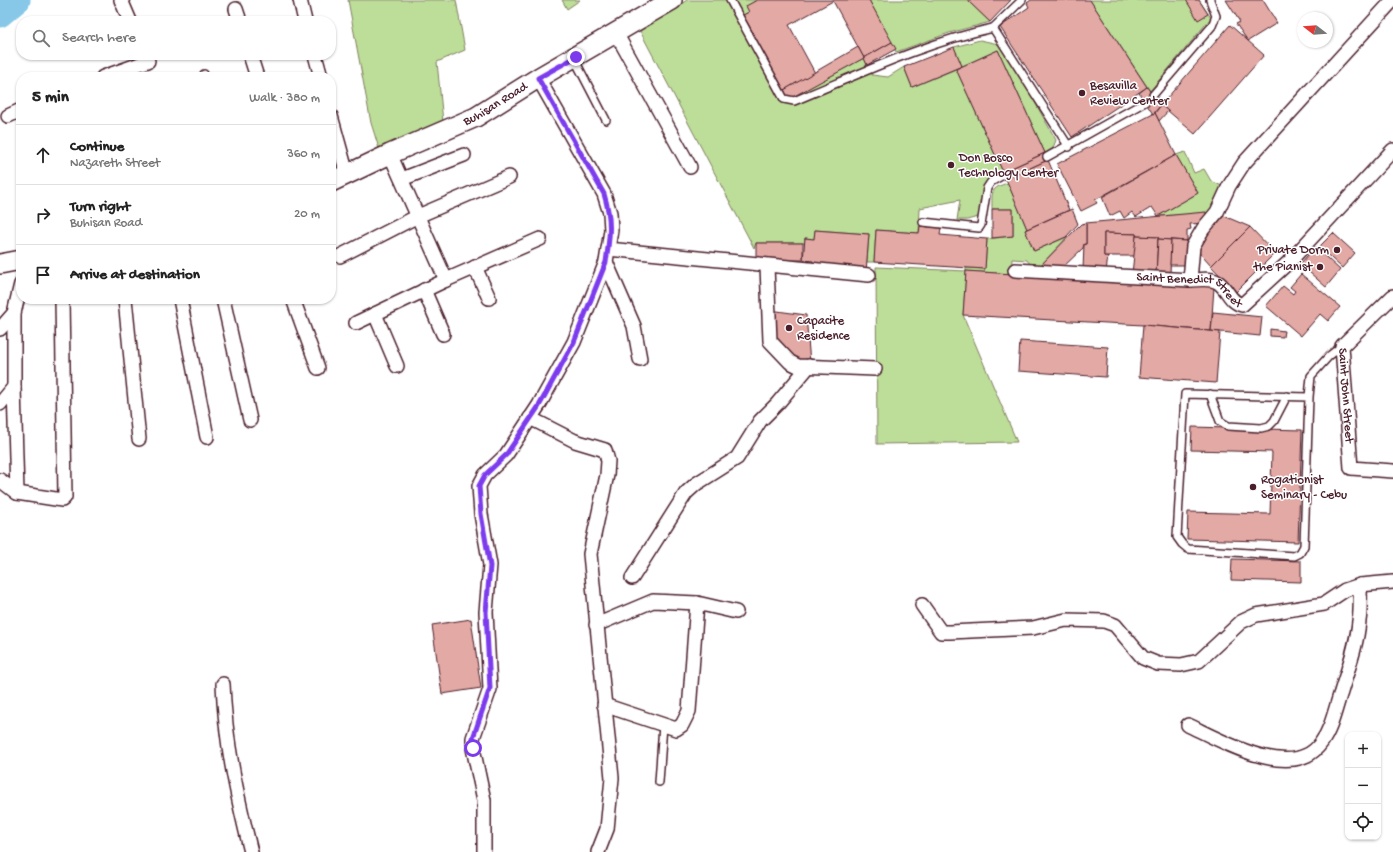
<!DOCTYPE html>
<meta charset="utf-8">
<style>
:root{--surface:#fff;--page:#f6f6f6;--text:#222;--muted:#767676;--line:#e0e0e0}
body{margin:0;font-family:"Gochi Hand",sans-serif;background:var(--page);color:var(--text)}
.controls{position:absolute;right:12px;bottom:12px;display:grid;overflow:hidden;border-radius:8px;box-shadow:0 1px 3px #0004}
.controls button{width:36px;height:36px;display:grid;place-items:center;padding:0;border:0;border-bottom:1px solid var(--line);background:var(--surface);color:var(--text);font:20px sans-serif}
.compass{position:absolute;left:1297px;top:12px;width:36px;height:36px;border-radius:50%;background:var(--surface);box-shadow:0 1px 3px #0004;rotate:287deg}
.stop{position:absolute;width:12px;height:12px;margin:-9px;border:3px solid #7c3aed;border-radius:50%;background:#fff}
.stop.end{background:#7c3aed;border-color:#fff;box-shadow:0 1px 4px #0008}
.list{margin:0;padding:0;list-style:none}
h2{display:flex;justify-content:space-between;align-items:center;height:52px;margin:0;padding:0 16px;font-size:17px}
h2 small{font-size:13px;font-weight:400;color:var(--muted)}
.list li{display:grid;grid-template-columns:26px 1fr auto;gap:12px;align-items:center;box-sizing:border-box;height:60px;padding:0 16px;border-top:1px solid var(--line)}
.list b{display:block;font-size:15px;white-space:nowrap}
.list p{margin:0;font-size:13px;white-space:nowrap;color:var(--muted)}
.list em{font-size:13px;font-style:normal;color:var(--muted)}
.icon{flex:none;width:22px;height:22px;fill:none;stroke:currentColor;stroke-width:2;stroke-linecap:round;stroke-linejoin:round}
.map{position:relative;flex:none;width:1393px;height:852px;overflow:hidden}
.search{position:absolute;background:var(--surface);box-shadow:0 1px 3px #0004;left:16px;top:16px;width:320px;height:44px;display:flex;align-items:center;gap:10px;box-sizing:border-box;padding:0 14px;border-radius:16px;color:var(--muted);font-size:15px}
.panel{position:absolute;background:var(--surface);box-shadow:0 1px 3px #0004;left:16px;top:72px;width:320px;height:232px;border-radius:16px}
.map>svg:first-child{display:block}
.green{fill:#bcde98;stroke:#837e62}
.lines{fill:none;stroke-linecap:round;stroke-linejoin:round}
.river{stroke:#87c8e8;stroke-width:25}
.building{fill:#e3a9a4;stroke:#4a1f2b}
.lane-casing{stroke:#4a1f2b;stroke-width:10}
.street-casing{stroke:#4a1f2b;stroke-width:16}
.secondary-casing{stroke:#4a1f2b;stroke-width:22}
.lane{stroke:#fff;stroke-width:7}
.street{stroke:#fff;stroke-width:13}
.secondary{stroke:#fff;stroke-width:19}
.route{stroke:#7c3aed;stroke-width:5}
.poi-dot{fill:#4a1f2b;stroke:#fff;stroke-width:1.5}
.labels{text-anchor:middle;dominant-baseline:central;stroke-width:3;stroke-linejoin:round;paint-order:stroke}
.poi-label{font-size:13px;fill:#4a1f2b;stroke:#fff;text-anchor:start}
.street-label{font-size:13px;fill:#4a1f2b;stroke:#fff}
</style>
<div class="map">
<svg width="1393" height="852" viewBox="0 0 1393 852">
<rect width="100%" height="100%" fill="#fff"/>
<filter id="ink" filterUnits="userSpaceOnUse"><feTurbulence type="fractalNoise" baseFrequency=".025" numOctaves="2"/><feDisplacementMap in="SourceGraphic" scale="8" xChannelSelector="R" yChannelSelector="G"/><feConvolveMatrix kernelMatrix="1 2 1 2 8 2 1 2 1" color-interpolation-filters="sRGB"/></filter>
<g filter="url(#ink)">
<g class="green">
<polygon points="348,0 456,0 465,50 437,62 444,132 382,158 371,123"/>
<polygon points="562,0 580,0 567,9"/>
<path d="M687,0h70l-8,12 -6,3 44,84 77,-41 8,17 16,2 16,-10 8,20 44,-18 47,103c-33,16 -13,19 -25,45l-11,3h-10l3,-20 -40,8 -1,25 -43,-3 -2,32h-7l2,-28 -54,-4 -1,9 -9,-1v5h-49l-2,5 -114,-217z"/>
<polygon points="869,0 967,0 990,22 949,33 896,52"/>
<polygon points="1090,0 1199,0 1211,18 1150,91"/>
<polygon points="980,40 1003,45 1056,140 1053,148 1045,153 998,50 962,66 954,47"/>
<polygon points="1185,152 1194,173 1204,169 1211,181 1226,188 1214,213 1158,216 1198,193 1176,155"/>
<path d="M1008,183l19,46 -2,1 9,21 33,-14 -26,28 -11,-1 -3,-4 -15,-1 -1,15 -45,-3 -3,44 54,127 -140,2 -1,-177 90,4v-3l19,1 2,-30 26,-3v-27h-21c0,-17 -2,-21 16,-26z"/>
</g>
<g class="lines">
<polyline class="river" points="0,15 18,0"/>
</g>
<g class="building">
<polygon points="757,0 869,0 892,42 864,58 833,1 789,25 815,73 784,90 743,15 749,12 746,6"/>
<polygon points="967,0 1011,0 990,22"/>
<polygon points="1031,0 1090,0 1147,87 1072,137 1000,27 1029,7 1027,3"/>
<polygon points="1186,0 1199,0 1208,14 1198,20"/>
<polygon points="1226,0 1263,0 1277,23 1248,41 1236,24 1240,22"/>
<polygon points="1230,25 1264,55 1195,134 1161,105"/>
<polygon points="892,42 896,49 867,65 864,58"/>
<polygon points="858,47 864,58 789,99 784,90"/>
<polygon points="954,47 962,66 912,87 904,67"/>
<polygon points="998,50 1045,153 1003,172 956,69"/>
<polygon points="1147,87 1160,106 1153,114 1139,93"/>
<polygon points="1161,105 1168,111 1159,121 1155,113"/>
<polygon points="1155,113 1176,155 1095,200 1097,203 1081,211 1057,164"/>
<polygon points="1045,153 1048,160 1006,179 1003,172"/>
<polygon points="1176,155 1198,193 1158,216 1152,207 1136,217 1132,212 1124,218 1120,211 1110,216 1102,197"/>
<polygon points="1048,160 1069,210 1027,229 1006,179"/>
<polygon points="992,209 1013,209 1013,236 992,238"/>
<polygon points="1072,209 1078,224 1066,237 1034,251 1025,230"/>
<polygon points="1206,212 1207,223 1190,224 1191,229 1187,230 1187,241 1158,239 1158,237 1136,236 1136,234 1104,233 1104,256 1108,256 1106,272 1083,270 1084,244 1086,244 1086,223"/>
<polygon points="1224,216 1250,227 1211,266 1195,248"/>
<polygon points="1086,223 1086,244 1084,244 1083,248 1061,269 1041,265 1076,229 1081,224"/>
<polygon points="920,226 941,228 940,235 987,239 985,269 874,262 876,230 919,233"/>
<polygon points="1250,227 1275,253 1236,292 1211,266"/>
<polygon points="815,230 869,234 866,272 812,264 813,261 803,260 805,238 814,239"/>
<polygon points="1104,233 1136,234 1136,256 1104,256"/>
<polygon points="1333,233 1355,253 1342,268 1319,247"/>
<polygon points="1136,236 1158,237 1156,275 1132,274"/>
<polygon points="1158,239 1171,240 1170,276 1156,275"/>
<polygon points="1171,240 1187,241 1186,265 1170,265"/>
<polygon points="756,243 803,243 803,260 756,261"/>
<polygon points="1315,247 1340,270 1326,287 1300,264"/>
<polygon points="966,271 1214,287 1211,331 1143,325 963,315"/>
<polygon points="1301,274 1340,307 1328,321 1320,314 1301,336 1266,306 1283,286 1293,294 1295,291 1290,287"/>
<polygon points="770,310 806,315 810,363 788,358 772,341"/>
<polygon points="1213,312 1262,317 1260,336 1211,331"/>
<polygon points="1143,325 1220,332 1216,383 1139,377"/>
<polygon points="1270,329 1284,331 1283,337 1270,336"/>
<polygon points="1020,341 1108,347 1106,377 1018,371"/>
<polygon points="1192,427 1302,430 1298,542 1187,539 1188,512 1270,514 1272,452 1191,450"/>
<polygon points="1232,559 1301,561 1301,582 1231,580"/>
<polygon points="471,619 481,688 442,694 432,625"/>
</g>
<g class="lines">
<defs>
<g id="lane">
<path d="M730,0l54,99 10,2c66,-27 130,-58 199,-73l76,119"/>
<polyline points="993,28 1022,0"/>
<polyline points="576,57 578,66 606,120"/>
<polyline points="204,74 205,77"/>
<polyline points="1153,95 1212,26 1216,16 1210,0"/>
<polyline points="1047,157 1145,102"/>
<polyline points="923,222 979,228 981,225 987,188 991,182 1005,174"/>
<polyline points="1210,394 1220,421 1228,426 1261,428 1269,426 1274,421 1287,396"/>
<polyline points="1309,397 1304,546 1300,553 1294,556 1188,549 1182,544 1177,537 1185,394 1309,397 1311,376 1329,356 1342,346"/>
<polyline points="659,782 663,725"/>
</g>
<g id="street">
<polyline points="121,0 130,21"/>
<polyline points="300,0 305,21"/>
<polyline points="236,9 240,21"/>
<polyline points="616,33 690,167"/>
<polyline points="250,55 257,77"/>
<polyline points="315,55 321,77"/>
<polyline points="103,77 148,61 145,55"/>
<polyline points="8,116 21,110"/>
<polyline points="331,116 347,174"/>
<polyline points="390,154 446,280"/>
<polyline points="402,179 464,155"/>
<polyline points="608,249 869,275"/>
<polyline points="340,256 418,216 509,177"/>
<polyline points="606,262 634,326 640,359"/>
<polyline points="767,266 770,341 790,362 798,366 875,369"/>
<polyline points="475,267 489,298"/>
<path id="s1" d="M1015,270l175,10c9,0 21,-3 29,3 9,7 11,19 23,22l48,-44 103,-111"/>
<polyline points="1190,280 1193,246 1203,229 1217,212 1229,186 1244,163 1393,0"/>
<polyline points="424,290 443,334"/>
<path id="s2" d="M1393,296l-51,50 9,122 42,3"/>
<polyline points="125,299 139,439"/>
<polyline points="180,299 207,437"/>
<polyline points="223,299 250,420"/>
<polyline points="293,299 318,368"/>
<polyline points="375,314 397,366"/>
<polyline points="356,323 446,280 540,239"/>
<polyline points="0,329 14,313"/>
<polyline points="0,404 14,387"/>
<polyline points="530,418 575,441 605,450 608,461 607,475 590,554 612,778 607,829 598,852"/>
<polyline points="0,480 17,493 62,500 65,497 62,299"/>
<polyline points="17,493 14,387 14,313 21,284"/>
<polyline points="632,578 686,493 696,484 737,458 760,421 777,404 809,366"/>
<polyline points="922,605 941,632 950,632 1033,628 1066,620 1104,621 1115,625 1143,658 1158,664 1181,665 1199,661 1241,622 1256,615 1324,604 1345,590 1360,585 1393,582"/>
<polyline points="596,625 653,601 697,603 736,612"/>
<path d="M223,684c2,57 14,112 28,168"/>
<polyline points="604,705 676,729 682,725 689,711 697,603"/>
<path d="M1188,725c32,15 105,58 133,18 11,-15 14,-34 20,-51 7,-23 16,-47 18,-71 2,-12 1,-24 1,-36"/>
<polyline points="484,852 484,800 473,748 473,738 490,689 486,612 490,565 481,514 479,486 485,475 506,455 539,405 574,342 606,262 611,230 610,213 604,194 538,78"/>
</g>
<g id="secondary">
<path id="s3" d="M331,182l59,-28 86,-37 62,-39 134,-78"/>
<polyline points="0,264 21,260"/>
</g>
</defs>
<use href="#lane" class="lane-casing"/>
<use href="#street" class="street-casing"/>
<use href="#secondary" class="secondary-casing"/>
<use href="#lane" class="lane"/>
<use href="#street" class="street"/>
<use href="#secondary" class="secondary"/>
</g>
</g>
<g class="lines" filter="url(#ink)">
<path class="route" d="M473,748v-10l17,-50 -4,-76 4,-46 -9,-52 -2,-28 6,-11 21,-20 33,-49 35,-64 32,-80c4,-27 6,-42 -2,-68l-66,-116 38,-21"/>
</g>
<g class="poi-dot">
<circle cx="1082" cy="93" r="4"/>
<circle cx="951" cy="165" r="4"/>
<circle cx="1337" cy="250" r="4"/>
<circle cx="1320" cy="267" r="4"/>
<circle cx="789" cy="328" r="4"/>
<circle cx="1253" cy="487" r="4"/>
</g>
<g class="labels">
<g class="poi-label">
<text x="1090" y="86">Besavilla<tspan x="1090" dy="15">Review Center</tspan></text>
<text x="959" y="158">Don Bosco<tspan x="959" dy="15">Technology Center</tspan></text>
<text x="1329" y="250" text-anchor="end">Private Dorm</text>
<text x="1312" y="267" text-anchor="end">the Pianist</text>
<text x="797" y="321">Capacite<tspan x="797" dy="15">Residence</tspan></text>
<text x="1261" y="480">Rogationist<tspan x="1261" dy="15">Seminary - Cebu</tspan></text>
</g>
<g class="street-label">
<text stroke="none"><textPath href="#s3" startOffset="182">Buhisan Road</textPath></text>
<text stroke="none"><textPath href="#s1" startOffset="179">Saint Benedict Street</textPath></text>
<text stroke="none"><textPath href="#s2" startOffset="121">Saint John Street</textPath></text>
</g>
</g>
</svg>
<div class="controls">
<button>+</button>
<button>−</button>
<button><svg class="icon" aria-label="locate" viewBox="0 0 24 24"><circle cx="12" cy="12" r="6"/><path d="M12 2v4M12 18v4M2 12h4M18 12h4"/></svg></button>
</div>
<svg class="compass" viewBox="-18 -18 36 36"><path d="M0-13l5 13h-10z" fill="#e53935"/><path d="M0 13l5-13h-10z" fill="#767676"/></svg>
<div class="stop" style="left:473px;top:748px"></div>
<div class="stop end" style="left:576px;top:57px"></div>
<div class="search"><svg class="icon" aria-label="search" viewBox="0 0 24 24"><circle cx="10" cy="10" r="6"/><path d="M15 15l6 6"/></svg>Search here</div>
<section class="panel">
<h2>5 min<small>Walk · 380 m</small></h2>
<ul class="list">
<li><svg class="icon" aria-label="ahead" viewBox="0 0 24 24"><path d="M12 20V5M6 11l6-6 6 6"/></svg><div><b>Continue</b><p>Nazareth Street</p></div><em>360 m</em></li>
<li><svg class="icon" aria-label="right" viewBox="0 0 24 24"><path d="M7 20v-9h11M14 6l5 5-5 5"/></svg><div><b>Turn right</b><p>Buhisan Road</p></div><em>20 m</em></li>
<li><svg class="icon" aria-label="arrive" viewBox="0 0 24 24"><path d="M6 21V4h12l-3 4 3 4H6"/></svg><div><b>Arrive at destination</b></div></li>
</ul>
</section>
</div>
